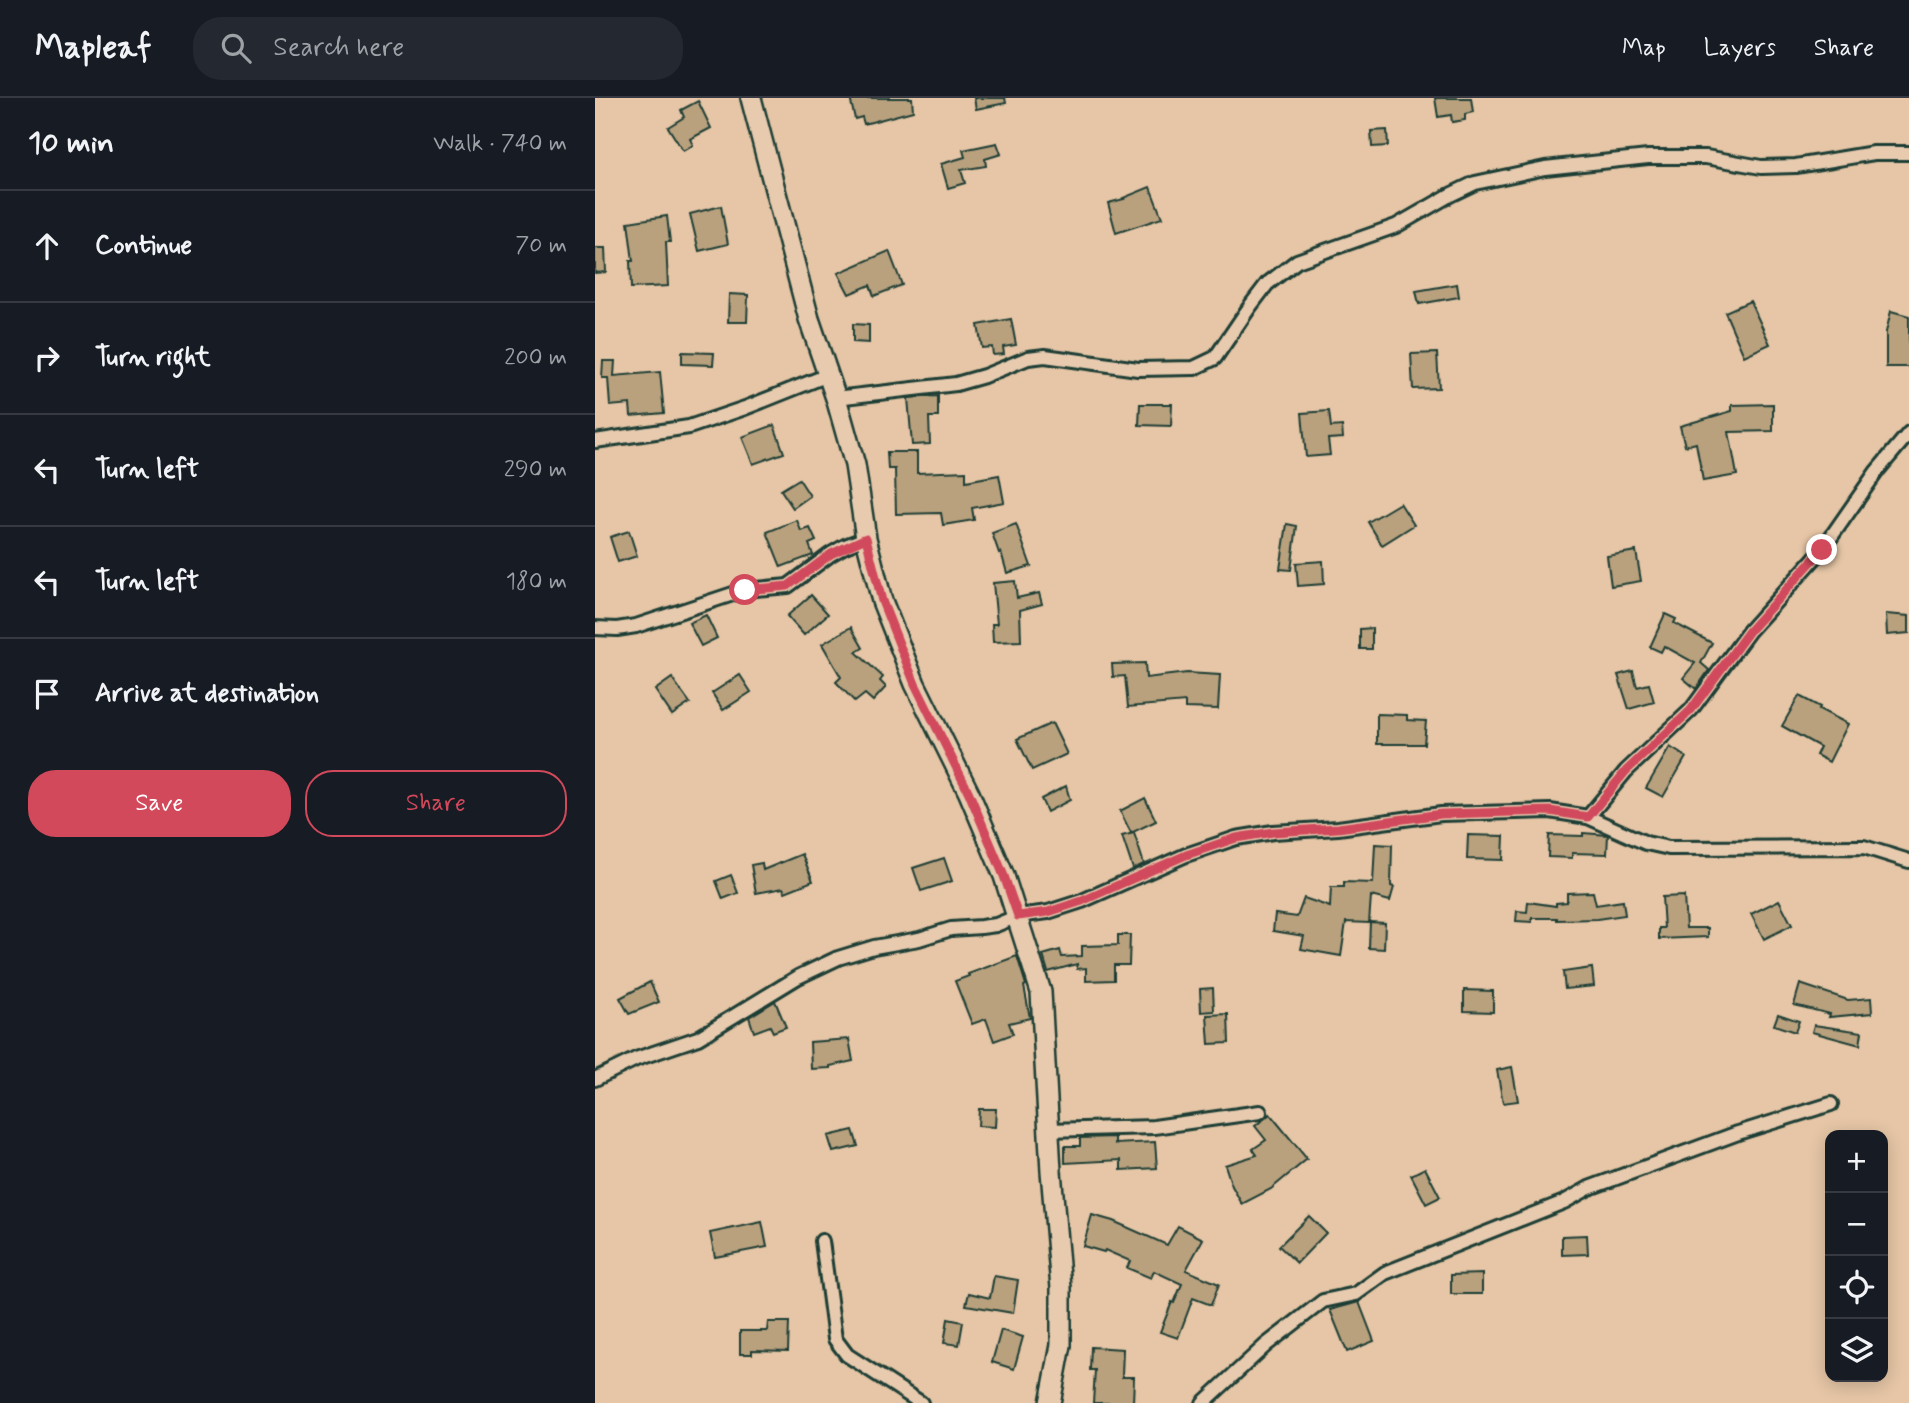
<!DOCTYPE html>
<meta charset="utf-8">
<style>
:root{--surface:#171b24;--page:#242831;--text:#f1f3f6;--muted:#9ea1a6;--line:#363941;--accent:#d1495b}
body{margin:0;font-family:Mynerve,sans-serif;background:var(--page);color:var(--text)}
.controls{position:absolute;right:21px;bottom:21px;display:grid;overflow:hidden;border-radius:14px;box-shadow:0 4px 18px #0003}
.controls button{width:63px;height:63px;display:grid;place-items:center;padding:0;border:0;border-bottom:2px solid var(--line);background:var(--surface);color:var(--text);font:35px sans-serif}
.stop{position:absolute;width:21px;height:21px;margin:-16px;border:5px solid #d1495b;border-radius:50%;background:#fff}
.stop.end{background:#d1495b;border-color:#fff;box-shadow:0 2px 7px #0008}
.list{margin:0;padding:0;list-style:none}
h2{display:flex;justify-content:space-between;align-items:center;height:91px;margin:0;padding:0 28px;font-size:30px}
h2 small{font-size:23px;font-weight:400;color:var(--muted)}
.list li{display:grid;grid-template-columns:46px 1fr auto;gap:21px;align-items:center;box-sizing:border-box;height:112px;padding:0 28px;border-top:2px solid var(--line)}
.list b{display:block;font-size:26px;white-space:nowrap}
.list em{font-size:23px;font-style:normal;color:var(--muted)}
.actions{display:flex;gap:14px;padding:21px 28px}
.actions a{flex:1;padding:16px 0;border:2px solid var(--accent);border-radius:28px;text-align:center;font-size:24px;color:var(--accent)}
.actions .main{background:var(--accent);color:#fff}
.icon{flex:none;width:38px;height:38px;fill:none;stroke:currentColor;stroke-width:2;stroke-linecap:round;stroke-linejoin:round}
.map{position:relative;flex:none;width:1314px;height:1305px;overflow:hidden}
header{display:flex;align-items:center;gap:42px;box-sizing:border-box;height:98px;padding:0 35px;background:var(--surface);border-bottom:2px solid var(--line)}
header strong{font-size:33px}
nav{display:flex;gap:38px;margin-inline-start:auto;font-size:24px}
.search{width:490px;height:63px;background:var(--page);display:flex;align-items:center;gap:18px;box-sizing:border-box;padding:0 24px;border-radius:28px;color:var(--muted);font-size:26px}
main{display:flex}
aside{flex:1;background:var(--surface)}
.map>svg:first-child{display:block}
.building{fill:#b9a17e;stroke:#1f3d34;stroke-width:2}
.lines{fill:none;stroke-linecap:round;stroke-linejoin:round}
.street-casing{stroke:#1f3d34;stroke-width:18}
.secondary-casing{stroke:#1f3d34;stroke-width:24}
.street{stroke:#e8cbaf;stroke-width:12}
.secondary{stroke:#e8cbaf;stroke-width:19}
.route{stroke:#d1495b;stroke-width:9}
</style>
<header>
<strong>Mapleaf</strong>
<div class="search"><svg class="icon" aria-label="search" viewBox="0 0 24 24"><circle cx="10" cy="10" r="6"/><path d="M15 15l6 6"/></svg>Search here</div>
<nav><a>Map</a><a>Layers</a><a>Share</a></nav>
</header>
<main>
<aside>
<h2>10 min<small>Walk · 740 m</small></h2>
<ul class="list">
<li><svg class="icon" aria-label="ahead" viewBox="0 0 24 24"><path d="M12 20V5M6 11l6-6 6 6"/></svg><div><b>Continue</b></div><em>70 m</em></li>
<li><svg class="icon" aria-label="right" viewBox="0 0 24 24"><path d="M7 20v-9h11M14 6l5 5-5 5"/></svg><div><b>Turn right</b></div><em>200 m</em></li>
<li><svg class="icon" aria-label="left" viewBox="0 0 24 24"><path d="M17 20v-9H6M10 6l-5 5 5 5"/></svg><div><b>Turn left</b></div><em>290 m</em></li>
<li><svg class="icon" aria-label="left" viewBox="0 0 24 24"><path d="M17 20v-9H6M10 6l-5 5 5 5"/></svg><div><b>Turn left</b></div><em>180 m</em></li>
<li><svg class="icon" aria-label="arrive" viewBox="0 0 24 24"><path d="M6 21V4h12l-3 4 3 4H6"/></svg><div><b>Arrive at destination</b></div></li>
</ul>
<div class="actions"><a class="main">Save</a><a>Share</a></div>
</aside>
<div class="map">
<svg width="1314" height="1305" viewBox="0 0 1314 1305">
<rect width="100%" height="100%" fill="#e6c6a6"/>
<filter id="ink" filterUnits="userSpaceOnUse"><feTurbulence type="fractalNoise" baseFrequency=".0143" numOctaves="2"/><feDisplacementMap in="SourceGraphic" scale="14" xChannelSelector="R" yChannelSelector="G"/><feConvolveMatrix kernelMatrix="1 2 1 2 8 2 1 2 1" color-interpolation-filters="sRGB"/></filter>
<g filter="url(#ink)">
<g class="building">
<polygon points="255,0 317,0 318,13 269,26 267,19 260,21"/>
<polygon points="379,0 410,0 411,5 381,11"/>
<polygon points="840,0 876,0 878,14 870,16 870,22 857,24 856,17 843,19"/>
<polygon points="103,3 116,30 95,41 98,47 88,53 73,29 89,19 86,12"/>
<polygon points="792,32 793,48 777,49 776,33"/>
<polygon points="402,45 406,56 390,61 391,68 366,72 370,85 353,90 346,66 370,59 368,52"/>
<polygon points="555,89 567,120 521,135 513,105 529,101 528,100"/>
<polygon points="126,108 133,146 104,153 95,116"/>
<polygon points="72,118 75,144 71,144 73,188 36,190 35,163 38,163 33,124"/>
<polygon points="0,150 10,150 11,174 0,175"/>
<polygon points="294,153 307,187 279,198 275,187 254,196 243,175"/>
<polygon points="862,186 864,199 824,206 821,193"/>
<polygon points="134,196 153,197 152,224 133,224"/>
<polygon points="1155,203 1175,246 1149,258 1130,214"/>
<polygon points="1296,213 1314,218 1314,269 1291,269 1291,234"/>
<polygon points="416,221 421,247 408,249 409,256 398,257 397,249 387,250 383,227"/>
<polygon points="258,226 274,227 274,245 258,244"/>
<polygon points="87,254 119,255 118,267 87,266"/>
<polygon points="842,255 844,290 818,291 816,256"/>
<polygon points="8,263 20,263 19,278 65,274 69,315 36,318 35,306 15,308 13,280 7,280"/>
<polygon points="343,298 343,319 334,319 335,346 317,347 313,300"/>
<polygon points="545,306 577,306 576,328 544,327"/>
<polygon points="1178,306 1178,333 1134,334 1142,377 1108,383 1101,345 1090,348 1085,328 1137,313 1137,307"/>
<polygon points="734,313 736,329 747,328 748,340 733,341 735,357 711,359 707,315"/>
<polygon points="179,327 189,355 158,366 147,339"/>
<polygon points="292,354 322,354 322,375 371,373 371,383 404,377 409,404 377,410 379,422 348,427 346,415 301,416 300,371 293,371"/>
<polygon points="204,381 215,398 198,410 186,392"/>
<polygon points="805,405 819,427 787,447 773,424"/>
<polygon points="202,422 206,433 215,430 221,443 214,446 218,457 186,469 172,434"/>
<polygon points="421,426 436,468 412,475 406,454 404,455 397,435"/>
<polygon points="692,426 702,428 696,472 685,471"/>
<polygon points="34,433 42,458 23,464 15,439"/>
<polygon points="1041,453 1046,483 1016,488 1012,458"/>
<polygon points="728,463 729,486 703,488 701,465"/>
<polygon points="420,483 422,500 444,495 447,506 425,512 426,543 398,544 397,526 402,526 398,485"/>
<polygon points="216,497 233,516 209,537 192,518"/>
<polygon points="1070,516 1081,521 1079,525 1117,545 1106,565 1114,572 1101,591 1088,580 1100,565 1069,548 1066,554 1055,549"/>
<polygon points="1291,516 1314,518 1314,535 1292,537"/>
<polygon points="111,517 122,540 106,548 94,525"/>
<polygon points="256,529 268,550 261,554 288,579 285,583 291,589 278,603 270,596 260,604 241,584 246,579 227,546"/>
<polygon points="777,530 777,551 765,551 765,531"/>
<polygon points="550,565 551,580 592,575 625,577 623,611 590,610 590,604 533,609 530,578 518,579 517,566"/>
<polygon points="1038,573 1042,589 1054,586 1059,604 1034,611 1023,577"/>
<polygon points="145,577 156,594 128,612 117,595"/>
<polygon points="77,580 95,605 77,617 60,592"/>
<polygon points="1204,598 1225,609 1224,611 1253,626 1234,664 1221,657 1225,649 1187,628"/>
<polygon points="782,616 812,617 812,622 831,623 829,646 782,646"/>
<polygon points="457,625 472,656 437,672 422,641"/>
<polygon points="1075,649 1091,659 1068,699 1051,690"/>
<polygon points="471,688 475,702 452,714 446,701"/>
<polygon points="550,700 561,723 536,735 525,713"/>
<polygon points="539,735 549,766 538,771 527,738"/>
<polygon points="988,735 1013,737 1012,756 977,755 977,760 953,759 954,737 988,738"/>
<polygon points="873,737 909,738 908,762 872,761"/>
<polygon points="780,746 797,747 796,788 799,789 795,803 776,798 774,825 751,824 746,858 706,851 709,838 678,833 680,816 702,819 709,800 735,809 736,789 749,789 749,784 778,785"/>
<polygon points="207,756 218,783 190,794 188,790 161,795 156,767 167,765 168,772"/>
<polygon points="349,760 357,783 326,793 318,770"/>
<polygon points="136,777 143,795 128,801 121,783"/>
<polygon points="998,794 1001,807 1028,803 1030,817 1002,821 962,822 962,820 937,820 937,824 921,823 922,813 932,814 933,804 961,808 961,805 972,804 972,795"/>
<polygon points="1089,798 1091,830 1113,830 1113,839 1064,841 1064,830 1069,830 1067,799"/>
<polygon points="1184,802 1197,827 1169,841 1156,816"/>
<polygon points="775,824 790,825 789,851 774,850"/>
<polygon points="523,837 535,837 534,867 519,867 519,882 491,883 491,870 482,871 482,866 453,874 448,857 465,852 467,859 487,858 487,848 523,847"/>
<polygon points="422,858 431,887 429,888 435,920 414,925 418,936 399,943 391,921 377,926 360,883 374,878 373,876"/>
<polygon points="997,870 999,888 970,891 968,874"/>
<polygon points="55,884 64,904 34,916 25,900"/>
<polygon points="1205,886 1253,902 1276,900 1277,915 1234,919 1235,916 1199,907"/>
<polygon points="618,890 619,913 606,914 605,891"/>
<polygon points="869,892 898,893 898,914 869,913"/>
<polygon points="180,903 191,929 178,934 175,928 159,934 154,919"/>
<polygon points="633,916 634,945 614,946 612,917"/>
<polygon points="1183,916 1204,923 1200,934 1179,927"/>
<polygon points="1219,927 1267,934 1265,947 1217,934"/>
<polygon points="254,941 258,963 235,968 235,970 216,971 215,944"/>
<polygon points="917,969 923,1003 908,1005 902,972"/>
<polygon points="384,1011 401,1011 400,1029 383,1028"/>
<polygon points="675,1016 712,1061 676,1091 647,1106 637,1088 630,1067 662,1057 658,1051 671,1042 660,1028"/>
<polygon points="258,1032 263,1048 238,1054 233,1038"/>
<polygon points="520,1039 520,1046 560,1044 562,1070 526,1072 526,1062 470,1065 470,1048 485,1048 485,1040"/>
<polygon points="830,1070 845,1099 831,1106 816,1077"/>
<polygon points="497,1117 518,1123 572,1147 583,1128 608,1141 591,1172 624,1186 616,1207 598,1200 583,1240 565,1234 577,1204 579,1205 587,1186 559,1173 556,1180 532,1170 535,1163 510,1152 509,1154 488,1148"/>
<polygon points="714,1118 731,1135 702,1165 684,1148"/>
<polygon points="167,1124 172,1149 120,1159 115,1135"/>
<polygon points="992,1137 993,1156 967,1157 967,1138"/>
<polygon points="887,1176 887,1196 856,1196 856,1177"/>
<polygon points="399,1178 423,1182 418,1215 371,1207 374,1195 395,1200"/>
<polygon points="764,1204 779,1243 752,1254 735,1212"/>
<polygon points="353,1221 368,1224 364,1247 349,1245"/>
<polygon points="173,1224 194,1224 193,1253 157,1252 157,1256 145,1256 145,1233 172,1233"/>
<polygon points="406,1232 428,1239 419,1271 397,1264"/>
<polygon points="496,1249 528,1251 527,1279 539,1279 538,1305 498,1305 500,1272 495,1272"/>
</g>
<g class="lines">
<defs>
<g id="street">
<polyline points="241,300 361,286 389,278 433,260 450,258 543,271 599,270 620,260 656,207 672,186 702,163 801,128 855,97 880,85 950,70 1053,59 1111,59 1166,69 1201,68 1279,55 1314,55"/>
<polyline points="0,343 94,329 150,310 233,277"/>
<polyline points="0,530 22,531 41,528 150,492 193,488 236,456 250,448 271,440"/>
<polyline points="993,719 1031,673 1096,612 1154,533 1227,452 1282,373 1314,335"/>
<polyline points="0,981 41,961 103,940 203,879 243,860 279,849 324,841 356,831 386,829 401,827 423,818 453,814 487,803 591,757 641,740 678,734 743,730 846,716 955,713 993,719 1051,745 1074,750 1269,749 1314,763"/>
<polyline points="453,1032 559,1029 665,1014"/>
<polyline points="227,1143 240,1241 252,1257 326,1305"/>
<polyline points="608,1305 671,1247 728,1203 761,1196 790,1175 969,1104 994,1090 1143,1035 1236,1006"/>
</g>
<polyline id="secondary" points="156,0 214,221 241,300 260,367 271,440 287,503 320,586 374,695 409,778 446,894 456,1073 466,1190 466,1247 455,1305"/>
</defs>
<use href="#street" class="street-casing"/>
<use href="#secondary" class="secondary-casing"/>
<use href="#street" class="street"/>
<use href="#secondary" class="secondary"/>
</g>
</g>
<g class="lines" filter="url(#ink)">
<polyline class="route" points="150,492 193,488 236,456 271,440 287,503 320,586 374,695 409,778 423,818 453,814 487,803 591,757 641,740 678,734 743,730 846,716 955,713 993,719 1031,673 1096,612 1154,533 1227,452"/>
</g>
</svg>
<div class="controls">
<button>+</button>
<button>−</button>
<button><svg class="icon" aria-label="locate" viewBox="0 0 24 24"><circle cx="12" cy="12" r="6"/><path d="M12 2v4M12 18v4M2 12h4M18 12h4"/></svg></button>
<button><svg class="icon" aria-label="layers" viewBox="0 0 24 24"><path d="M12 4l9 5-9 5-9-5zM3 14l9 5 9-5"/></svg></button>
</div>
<div class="stop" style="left:150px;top:492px"></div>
<div class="stop end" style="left:1227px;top:452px"></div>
</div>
</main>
